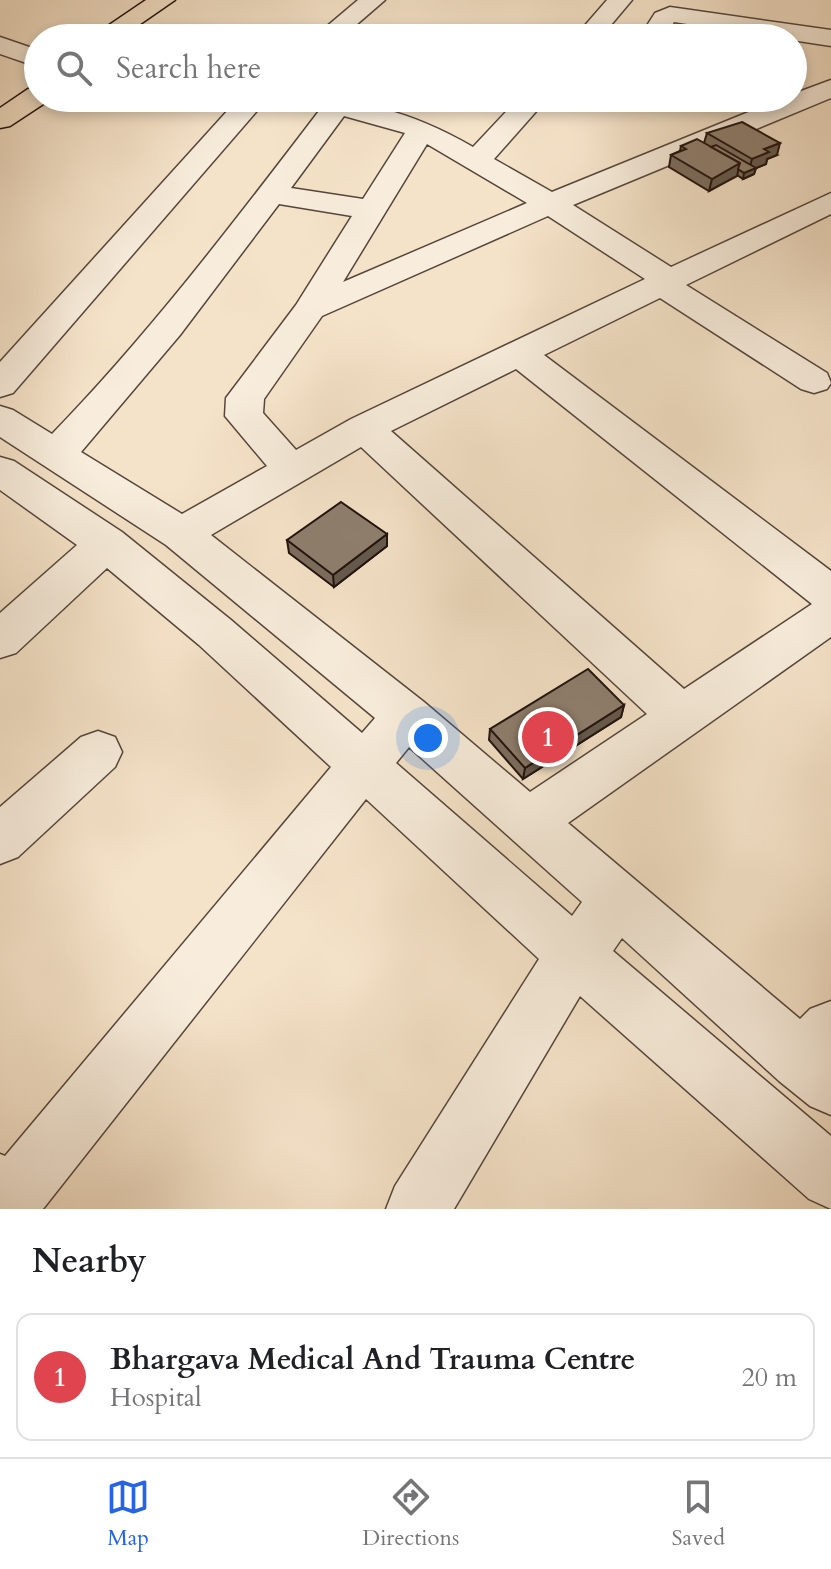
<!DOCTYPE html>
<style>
:root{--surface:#fff;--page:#f6f6f6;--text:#202124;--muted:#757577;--line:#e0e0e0;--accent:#2563eb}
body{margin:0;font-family:Cardo,serif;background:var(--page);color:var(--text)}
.you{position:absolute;left:428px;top:738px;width:28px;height:28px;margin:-20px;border:6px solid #fff;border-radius:50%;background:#1a73e8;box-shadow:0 0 0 12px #1a73e833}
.badge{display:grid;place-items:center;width:52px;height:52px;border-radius:50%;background:var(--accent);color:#fff;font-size:26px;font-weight:700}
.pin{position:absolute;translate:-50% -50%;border:4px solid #fff;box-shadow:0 2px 8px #0006}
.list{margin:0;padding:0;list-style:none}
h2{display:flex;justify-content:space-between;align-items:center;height:104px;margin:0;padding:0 32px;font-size:34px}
h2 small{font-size:26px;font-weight:400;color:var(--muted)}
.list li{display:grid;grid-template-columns:52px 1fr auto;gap:24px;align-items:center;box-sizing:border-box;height:128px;margin:0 16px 16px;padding:0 16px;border:2px solid var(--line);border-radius:16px}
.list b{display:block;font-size:30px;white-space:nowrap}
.list p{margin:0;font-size:26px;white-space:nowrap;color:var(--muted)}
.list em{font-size:26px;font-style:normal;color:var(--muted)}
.icon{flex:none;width:44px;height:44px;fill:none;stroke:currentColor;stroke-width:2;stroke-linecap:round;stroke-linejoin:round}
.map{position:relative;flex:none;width:831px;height:1209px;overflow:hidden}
.search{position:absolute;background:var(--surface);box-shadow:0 4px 12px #0003;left:24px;right:24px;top:24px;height:88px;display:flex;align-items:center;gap:20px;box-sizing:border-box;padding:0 28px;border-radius:44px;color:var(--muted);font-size:30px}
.sheet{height:248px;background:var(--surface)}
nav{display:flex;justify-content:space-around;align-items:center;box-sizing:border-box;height:112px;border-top:2px solid var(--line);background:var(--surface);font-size:22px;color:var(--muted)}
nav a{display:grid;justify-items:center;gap:4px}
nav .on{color:var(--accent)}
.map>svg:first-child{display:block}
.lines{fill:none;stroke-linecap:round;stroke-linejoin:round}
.minor-casing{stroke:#55463c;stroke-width:3}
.highway-casing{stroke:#20120d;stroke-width:3}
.minor{fill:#f8eddc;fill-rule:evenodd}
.highway{fill:#f5e3c9;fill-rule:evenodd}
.wall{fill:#7b6d5f;stroke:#20120d;stroke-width:2}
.shaded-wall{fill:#64594e;stroke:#20120d;stroke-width:2}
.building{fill:#8f7f6f;stroke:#20120d;stroke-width:2}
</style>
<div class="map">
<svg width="831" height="1209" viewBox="0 0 831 1209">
<rect width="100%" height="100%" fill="#f5e3c9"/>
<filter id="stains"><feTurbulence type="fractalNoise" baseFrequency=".0025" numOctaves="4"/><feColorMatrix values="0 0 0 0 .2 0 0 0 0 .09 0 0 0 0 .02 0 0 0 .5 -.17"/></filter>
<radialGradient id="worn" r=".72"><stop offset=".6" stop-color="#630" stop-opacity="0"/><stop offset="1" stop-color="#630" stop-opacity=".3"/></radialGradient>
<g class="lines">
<defs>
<g id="minor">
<polygon points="358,0 385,0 341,38 313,38"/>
<polygon points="607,0 632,0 600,38 574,38"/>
<polygon points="670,7 831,30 831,46 674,22 665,38 639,38 655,13"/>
<polygon points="0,37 38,50 38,67 0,54"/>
<path d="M831,80v18l-258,107 98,62 160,-74v21l-145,71 141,88 4,10 -4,6 -13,4 -13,-4 -141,-91 -116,57 287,216v66l-263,186 232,196 10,-10 21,-8v114l-21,-9 -31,-25 -157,-143 -9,13 218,185v73l-22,-10 -229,-203 -126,213h-68l9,-23 144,-227 -173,-160 -323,410h-43v-55l5,2 326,-389 -132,-122 -92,-77 -91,85 -16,5v-45l77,-68 -77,-55v-33l14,4 108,71 109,88 131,113 13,-15 -209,-173 -166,-108v-31l13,4 39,24c98,-101 182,-212 267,-323l-31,-7 -4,-6c74,0 125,12 189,49l46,-49h29l-54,61 58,33 231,-94h10v-4zM344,116l61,17 -42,66 -72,-11zM427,144l100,59 -184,79zM279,204l73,12 -56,89 -70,93 -1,18 42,50 -85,48 -101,-62 99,-117zM548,216l97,63 -294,140 -55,31 -33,-37 1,-14 58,-83zM516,369l296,235 -128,85 -293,-258zM361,447l286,267 -117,78 -106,-90 -213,-167zM409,747l173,155 -10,14 -176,-153z"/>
<polygon points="239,98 268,98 13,393 0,397 0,362"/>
<polygon points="98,731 115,737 122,752 115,767 18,857 0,864 0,807 81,737"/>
</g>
<g id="highway">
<polygon points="146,0 175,0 120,38 90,38"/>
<polygon points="38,87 38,98 49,98 48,101 10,126 0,128 0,108 28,89"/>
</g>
</defs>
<use href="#minor" class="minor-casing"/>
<use href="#highway" class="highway-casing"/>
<use href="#minor" class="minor"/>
<use href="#highway" class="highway"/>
</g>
<g class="wall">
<polygon points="707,133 777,155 767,159 766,164 756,168 754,174 743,179 737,175 709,191 669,167 671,155 680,151 681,146 704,143"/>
<polygon points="387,534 387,546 334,587 289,553 287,540"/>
<polygon points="624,705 621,717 523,779 489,740 490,729"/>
</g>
<g class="shaded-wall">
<polygon points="780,143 777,155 767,159 766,164 756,168 754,174 743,179 744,173 749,170 752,159 764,149"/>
<polygon points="740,163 737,176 709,191 712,179"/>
<polygon points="387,534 387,546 334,587 333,575"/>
<polygon points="624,705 621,717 523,779 525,768"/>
</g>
<g class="building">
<polygon points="742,122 780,143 764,149 769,152 752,159 707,133"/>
<polygon points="697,139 740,163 712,179 671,155 686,149 681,146"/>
<polygon points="716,145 756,168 744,173 738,169 740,163 711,147"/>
<polygon points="341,502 387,534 333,575 287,540"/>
<polygon points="588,669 624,705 525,768 490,729"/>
</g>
<rect width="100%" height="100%" filter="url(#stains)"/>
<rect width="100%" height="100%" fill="url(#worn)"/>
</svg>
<div class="you"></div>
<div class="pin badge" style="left:548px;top:737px;background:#e0444e">1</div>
<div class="search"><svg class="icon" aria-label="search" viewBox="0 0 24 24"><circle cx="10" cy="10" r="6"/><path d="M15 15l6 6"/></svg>Search here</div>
</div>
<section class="sheet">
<h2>Nearby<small></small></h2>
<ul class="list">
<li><span class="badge" style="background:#e0444e">1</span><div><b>Bhargava Medical And Trauma Centre</b><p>Hospital</p></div><em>20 m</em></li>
</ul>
</section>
<nav>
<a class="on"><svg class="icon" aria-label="map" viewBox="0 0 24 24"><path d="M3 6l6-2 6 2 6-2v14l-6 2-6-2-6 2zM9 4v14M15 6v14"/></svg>Map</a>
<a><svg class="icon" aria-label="directions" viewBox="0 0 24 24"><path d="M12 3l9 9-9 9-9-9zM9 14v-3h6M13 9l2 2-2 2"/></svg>Directions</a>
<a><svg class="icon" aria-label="saved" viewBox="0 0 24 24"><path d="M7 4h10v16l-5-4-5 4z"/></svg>Saved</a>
</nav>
